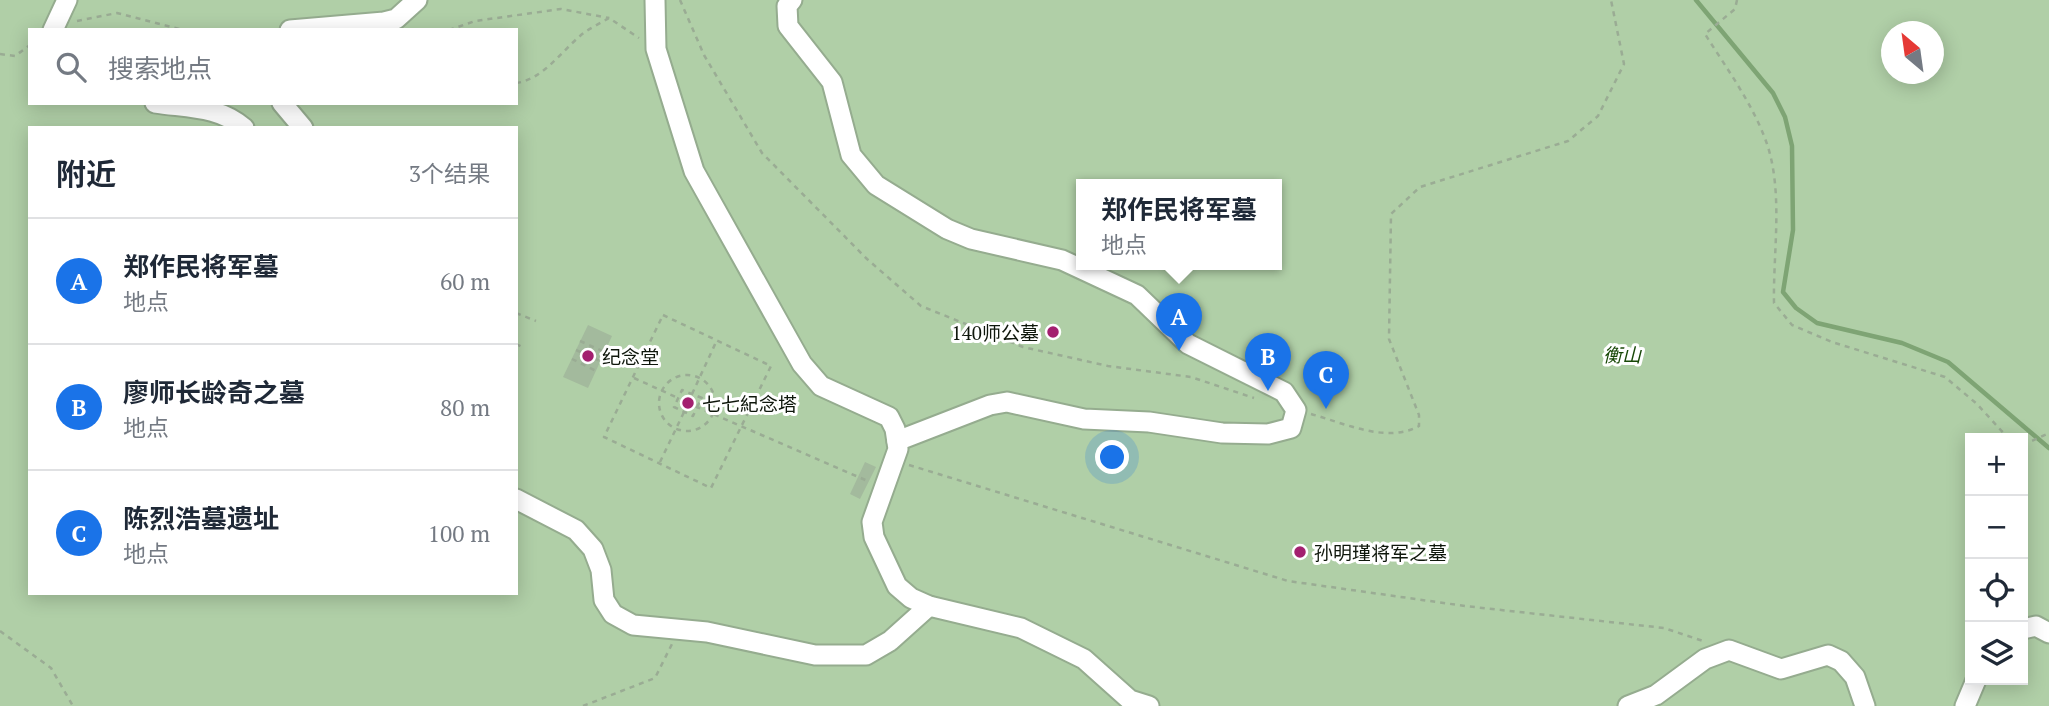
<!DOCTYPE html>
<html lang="zh">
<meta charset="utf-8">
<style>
:root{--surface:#fff;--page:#f2f2f3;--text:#1f2937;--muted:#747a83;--line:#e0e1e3;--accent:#1a73e8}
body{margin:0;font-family:"PT Serif","Noto Sans SC",serif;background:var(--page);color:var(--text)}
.controls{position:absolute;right:21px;bottom:21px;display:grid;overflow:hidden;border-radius:0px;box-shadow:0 4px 18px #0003}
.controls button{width:63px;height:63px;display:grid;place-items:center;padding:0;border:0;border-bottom:2px solid var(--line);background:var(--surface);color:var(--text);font:35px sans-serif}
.compass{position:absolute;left:1881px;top:21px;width:63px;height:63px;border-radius:50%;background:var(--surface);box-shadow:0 4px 18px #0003;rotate:331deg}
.you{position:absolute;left:1113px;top:458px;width:24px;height:24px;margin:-18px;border:5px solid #fff;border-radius:50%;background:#1a73e8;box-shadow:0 0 0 10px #1a73e833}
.badge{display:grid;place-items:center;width:46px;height:46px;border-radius:50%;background:var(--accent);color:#fff;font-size:23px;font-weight:700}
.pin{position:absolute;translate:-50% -58px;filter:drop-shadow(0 2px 4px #0008)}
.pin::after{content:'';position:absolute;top:37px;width:24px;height:21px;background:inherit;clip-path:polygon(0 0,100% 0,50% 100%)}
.popup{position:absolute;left:1076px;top:179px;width:206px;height:91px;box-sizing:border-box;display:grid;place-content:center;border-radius:0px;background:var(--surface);filter:drop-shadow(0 2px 5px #0005);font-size:23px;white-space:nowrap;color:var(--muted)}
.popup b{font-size:26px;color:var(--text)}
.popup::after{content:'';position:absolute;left:50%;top:100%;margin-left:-14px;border:14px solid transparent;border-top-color:var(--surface)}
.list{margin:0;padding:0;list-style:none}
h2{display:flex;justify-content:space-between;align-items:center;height:91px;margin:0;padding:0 28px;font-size:30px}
h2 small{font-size:23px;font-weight:400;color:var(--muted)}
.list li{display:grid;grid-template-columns:46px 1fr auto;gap:21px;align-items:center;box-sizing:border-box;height:126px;padding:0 28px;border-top:2px solid var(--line)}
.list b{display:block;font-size:26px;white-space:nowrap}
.list p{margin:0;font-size:23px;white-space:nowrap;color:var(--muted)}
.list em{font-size:23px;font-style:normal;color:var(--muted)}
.icon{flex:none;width:38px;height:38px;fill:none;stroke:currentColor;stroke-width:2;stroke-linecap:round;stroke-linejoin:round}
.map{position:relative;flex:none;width:2049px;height:706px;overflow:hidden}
.search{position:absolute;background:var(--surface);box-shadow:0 4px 18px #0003;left:28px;top:28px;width:490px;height:77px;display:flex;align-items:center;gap:18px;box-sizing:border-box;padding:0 24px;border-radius:0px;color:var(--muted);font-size:26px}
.panel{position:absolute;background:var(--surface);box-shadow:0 4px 18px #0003;left:28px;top:126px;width:490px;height:469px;border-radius:0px}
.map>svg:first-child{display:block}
.green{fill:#b0cfa7;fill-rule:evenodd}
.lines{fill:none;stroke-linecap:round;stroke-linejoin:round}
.stream{stroke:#7ea474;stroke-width:4.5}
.building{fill:#a3ba9d}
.minor-casing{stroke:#95ac8f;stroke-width:23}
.path{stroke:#9aac94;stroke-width:2.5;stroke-dasharray:5 5;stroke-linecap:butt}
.minor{stroke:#fff;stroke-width:19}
.poi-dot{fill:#a3206f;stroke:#fff;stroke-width:2.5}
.labels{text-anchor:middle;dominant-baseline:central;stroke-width:6;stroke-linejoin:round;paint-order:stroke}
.poi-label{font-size:19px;fill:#0f170c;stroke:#fff;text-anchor:start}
.park-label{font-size:19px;font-style:italic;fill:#184807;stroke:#fff}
</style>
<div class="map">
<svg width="2049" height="706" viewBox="0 0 2049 706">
<rect width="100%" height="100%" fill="#def6d7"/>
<path class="green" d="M0,0h2049v706h-2049zM30,30h486v73h-486zM1892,32h42v42h-42zM30,128h486v465h-486zM1081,185h196v80h-196zM1970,438h53v242h-53z"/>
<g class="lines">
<polyline class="stream" points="1696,0 1773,93 1785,117 1792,146 1793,230 1783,292 1796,308 1817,323 1902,343 1948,362 2049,448"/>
</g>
<g class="building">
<polygon points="588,325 612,336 588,388 563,377"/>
<polygon points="865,462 876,467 860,499 850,494"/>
</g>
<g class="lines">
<defs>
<g id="minor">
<polyline points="655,0 656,49 694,171 802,364 821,386 889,417 895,429 898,449 872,522 874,537 897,586 911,598 929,606 1021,628 1084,659 1130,700 1149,706"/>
<polyline points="792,0 787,6 788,26 832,82 851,155 876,185 947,229 971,239 1062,260 1137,295 1188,344 1284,392 1296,410 1291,428 1268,434 1222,433 1149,422 1084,419 1007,402 990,405 897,441"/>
<polyline points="53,30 67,0"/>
<polyline points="290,30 384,22 396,19 417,0"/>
<path d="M155,103c32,5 64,3 89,25"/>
<polyline points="282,103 303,128"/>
<polyline points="516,499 576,530 593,549 601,570 604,600 613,614 633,625 707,632 815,655 866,655 890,641 929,606"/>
<polyline points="2023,629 2036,626 2049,633"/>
<polyline points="1628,706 1656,695 1705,659 1729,650 1781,669 1828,655 1841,661 1855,677 1865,706"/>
<polyline points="1965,706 1976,680"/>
</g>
</defs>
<use href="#minor" class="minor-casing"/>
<g class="path">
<polyline points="680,0 704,55 762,153 867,259 921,306 1023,347 1108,366 1191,377 1254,398"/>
<path d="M1737,0l-2,9 -30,25c22,35 50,73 63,113 15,49 5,106 6,156l18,22 40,17 113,35 32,27 31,34"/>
<polyline points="77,21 117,13 183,30"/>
<polyline points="449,30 475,21 561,9 609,18"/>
<polyline points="0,54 15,56 30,45"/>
<path d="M516,83c26,-3 45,-31 64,-47 8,-7 19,-12 29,-18l30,20"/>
<polyline points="516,313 536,321"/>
<polygon points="663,315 771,366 711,488 604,437"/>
<polyline points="580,341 605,352"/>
<polyline points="516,344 524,348"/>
<polyline points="576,350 600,361"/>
<polyline points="572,359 596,371"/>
<circle cx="687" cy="403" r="28"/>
<polyline points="634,378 678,398"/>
<polyline points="692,394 717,340"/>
<polyline points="697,407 702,398 682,390 674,407 693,416 697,407 870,482"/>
<path d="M1311,414c33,9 76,30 108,12v-11l-30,-76 2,-125 29,-27 148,-46 30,-25 26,-52 -13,-64"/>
<polyline points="2023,445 2049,433"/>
<polyline points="660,462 684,412"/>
<polyline points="909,465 1288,581 1465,606 1664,628 1703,641"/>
<polyline points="0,631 51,668 73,706"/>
<polyline points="583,706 655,678 672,644"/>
</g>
<use href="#minor" class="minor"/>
</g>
<g class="poi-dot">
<circle cx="1053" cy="332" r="7"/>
<circle cx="588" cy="356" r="7"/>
<circle cx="688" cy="403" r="7"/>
<circle cx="1300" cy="552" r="7"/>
</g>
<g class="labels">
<g class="poi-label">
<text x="1039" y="332" text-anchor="end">140师公墓</text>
<text x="602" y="356">纪念堂</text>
<text x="702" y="403">七七紀念塔</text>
<text x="1314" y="552">孙明瑾将军之墓</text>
</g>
<g class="park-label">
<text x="1622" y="354">衡山</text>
</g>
</g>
</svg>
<div class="controls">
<button>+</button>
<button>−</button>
<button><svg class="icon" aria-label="locate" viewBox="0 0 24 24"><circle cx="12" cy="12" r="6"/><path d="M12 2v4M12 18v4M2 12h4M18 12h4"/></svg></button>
<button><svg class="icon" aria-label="layers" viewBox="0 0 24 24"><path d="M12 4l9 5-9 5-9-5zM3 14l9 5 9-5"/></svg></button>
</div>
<svg class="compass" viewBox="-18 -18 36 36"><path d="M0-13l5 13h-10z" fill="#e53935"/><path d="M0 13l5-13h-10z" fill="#747a83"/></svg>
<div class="you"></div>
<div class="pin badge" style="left:1179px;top:351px">A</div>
<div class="popup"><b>郑作民将军墓</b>地点</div>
<div class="pin badge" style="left:1268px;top:391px">B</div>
<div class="pin badge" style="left:1326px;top:409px">C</div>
<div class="search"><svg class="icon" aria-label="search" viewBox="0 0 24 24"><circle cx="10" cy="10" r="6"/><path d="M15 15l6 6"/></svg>搜索地点</div>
<section class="panel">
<h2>附近<small>3个结果</small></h2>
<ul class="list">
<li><span class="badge">A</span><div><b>郑作民将军墓</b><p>地点</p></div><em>60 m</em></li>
<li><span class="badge">B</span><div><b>廖师长龄奇之墓</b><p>地点</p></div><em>80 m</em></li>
<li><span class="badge">C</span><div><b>陈烈浩墓遗址</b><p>地点</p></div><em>100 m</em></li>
</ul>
</section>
</div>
